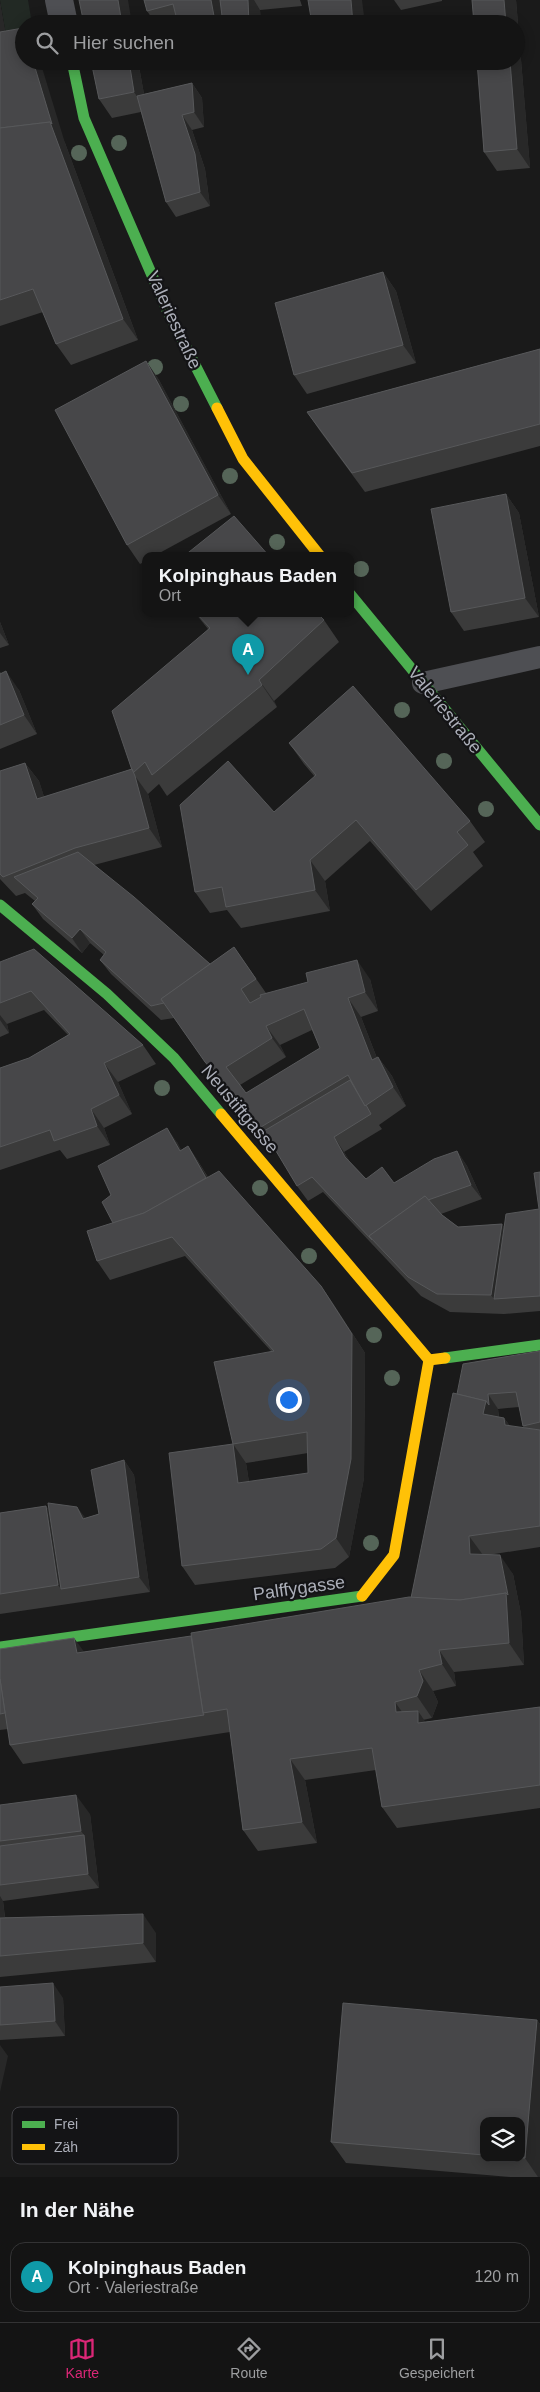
<!DOCTYPE html>
<html lang="de">
<meta charset="utf-8">
<style>
:root{--surface:#141414;--page:#212122;--text:#f1f3f6;--muted:#9d9ea0;--line:#333334;--accent:#db2777}
body{margin:0;font-family:Arial,sans-serif;background:var(--page);color:var(--text)}
.controls{position:absolute;right:15px;bottom:15px;display:grid;overflow:hidden;border-radius:10px;box-shadow:0 2px 12px #0003}
.controls button{width:45px;height:45px;display:grid;place-items:center;padding:0;border:0;border-bottom:1px solid var(--line);background:var(--surface);color:var(--text);font:25px sans-serif}
.you{position:absolute;left:288px;top:1399px;width:18px;height:18px;margin:-12px;border:4px solid #fff;border-radius:50%;background:#1a73e8;box-shadow:0 0 0 8px #1a73e833}
.badge{display:grid;place-items:center;width:32px;height:32px;border-radius:50%;background:var(--accent);color:#fff;font-size:16px;font-weight:700}
.pin{position:absolute;translate:-50% -41px;filter:drop-shadow(0 1px 2px #0008)}
.pin::after{content:'';position:absolute;top:26px;width:18px;height:15px;background:inherit;clip-path:polygon(0 0,100% 0,50% 100%)}
.popup{position:absolute;left:142px;top:552px;width:212px;height:65px;box-sizing:border-box;display:grid;place-content:center;border-radius:10px;background:var(--surface);filter:drop-shadow(0 1px 4px #0005);font-size:16px;white-space:nowrap;color:var(--muted)}
.popup b{font-size:19px;color:var(--text)}
.popup::after{content:'';position:absolute;left:50%;top:100%;margin-left:-10px;border:10px solid transparent;border-top-color:var(--surface)}
.list{margin:0;padding:0;list-style:none}
h2{display:flex;justify-content:space-between;align-items:center;height:65px;margin:0;padding:0 20px;font-size:21px}
h2 small{font-size:16px;font-weight:400;color:var(--muted)}
.list li{display:grid;grid-template-columns:32px 1fr auto;gap:15px;align-items:center;box-sizing:border-box;height:70px;margin:0 10px 10px;padding:0 10px;border:1px solid var(--line);border-radius:15px}
.list b{display:block;font-size:19px;white-space:nowrap}
.list p{margin:0;font-size:16px;white-space:nowrap;color:var(--muted)}
.list em{font-size:16px;font-style:normal;color:var(--muted)}
.icon{flex:none;width:28px;height:28px;fill:none;stroke:currentColor;stroke-width:2;stroke-linecap:round;stroke-linejoin:round}
.map{position:relative;flex:none;width:540px;height:2177px;overflow:hidden}
.search{position:absolute;background:var(--surface);box-shadow:0 2px 12px #0003;left:15px;right:15px;top:15px;height:55px;display:flex;align-items:center;gap:12px;box-sizing:border-box;padding:0 18px;border-radius:28px;color:var(--muted);font-size:19px}
.sheet{height:145px;background:var(--surface)}
nav{display:flex;justify-content:space-around;align-items:center;box-sizing:border-box;height:70px;border-top:1px solid var(--line);background:var(--surface);font-size:14px;color:var(--muted)}
nav a{display:grid;justify-items:center;gap:2px}
nav .on{color:var(--accent)}
.map>svg:first-child{display:block}
.green{fill:#222924}
.lines{fill:none;stroke-linecap:round;stroke-linejoin:round}
.lane{stroke:#4e4f53;stroke-width:22}
.street{stroke:#4e4f53;stroke-width:28}
.fast{stroke:#4caf50;stroke-width:11}
.slow{stroke:#ffc107;stroke-width:11}
.tree{fill:#556558}
.wall{fill:#3b3b3b;fill-rule:evenodd}
.shaded-wall{fill:#282828}
.building{fill:#474749;stroke:#57585a;fill-rule:evenodd}
.labels{text-anchor:middle;dominant-baseline:central;stroke-width:4.5;stroke-linejoin:round;paint-order:stroke}
.street-label{font-size:18px;fill:#acafb9;stroke:#141416}
.key{fill:#141416;stroke:#424247;stroke-width:1}
.key-label{font-size:14px;fill:#acafb9}
</style>
<div class="map">
<svg width="540" height="2177" viewBox="0 0 540 2177">
<rect width="100%" height="100%" fill="#1a1a1a"/>
<polygon class="green" points="0,0 28,0 32,24 24,24 24,49 9,52"/>
<g class="lines">
<polyline class="lane" points="423,683 540,657"/>
<polyline class="street" points="59,0 64,24"/>
<g class="fast">
<polyline points="72,61 84,118 167,310 217,408"/>
<polyline points="350,594 540,825"/>
<polyline points="0,905 107,994 174,1058 221,1114"/>
<polyline points="445,1358 540,1345"/>
<polyline points="0,1647 362,1596"/>
</g>
<g class="slow">
<polyline points="217,408 243,459 320,556"/>
<polyline points="221,1114 429,1360"/>
<polyline points="362,1596 394,1555 429,1360 445,1358"/>
</g>
</g>
<g class="tree">
<circle cx="119" cy="143" r="8"/>
<circle cx="79" cy="153" r="8"/>
<circle cx="155" cy="367" r="8"/>
<circle cx="181" cy="404" r="8"/>
<circle cx="230" cy="476" r="8"/>
<circle cx="277" cy="542" r="8"/>
<circle cx="361" cy="569" r="8"/>
<circle cx="402" cy="710" r="8"/>
<circle cx="444" cy="761" r="8"/>
<circle cx="486" cy="809" r="8"/>
<circle cx="162" cy="1088" r="8"/>
<circle cx="260" cy="1188" r="8"/>
<circle cx="309" cy="1256" r="8"/>
<circle cx="374" cy="1335" r="8"/>
<circle cx="392" cy="1378" r="8"/>
<circle cx="371" cy="1543" r="8"/>
</g>
<g class="wall">
<polygon points="144,0 300,0 302,6 260,10 261,24 156,24 147,11"/>
<polygon points="394,0 442,0 442,1 401,10"/>
<polygon points="472,0 516,0 530,168 497,171 484,152"/>
<polygon points="0,3 5,32 23,28 24,30 24,61 65,143 138,340 71,365 56,344 43,312 0,326"/>
<polygon points="91,61 138,61 144,94 192,83 202,98 204,127 192,130 205,169 210,206 176,217 166,202 141,112 112,118 99,99"/>
<polygon points="326,61 368,61 368,62 330,67"/>
<polygon points="383,272 396,291 416,363 307,394 294,375"/>
<polygon points="540,349 540,446 365,492 320,431 307,412"/>
<polygon points="146,361 159,380 231,514 154,556 146,556 146,561 140,564 127,545"/>
<polygon points="506,494 519,513 539,617 464,631 451,612"/>
<path d="M196,614h122l6,6 15,22 -65,59 3,6 -110,89 -8,-12 -11,10 14,53 -68,18 116,99 24,-17 32,46 104,-14 8,32 -17,6 16,41 1,-1 14,19 14,30 -27,19 3,4 -38,23 6,10 16,17 28,4 63,-32 10,15 15,33 -41,15 17,13 44,-3 2,3 35,-18 1,-37v139l-36,3 -54,-2 -29,-16 -98,-104 -15,9 -11,-15 -27,-46 -52,-60 -44,-62 -13,2 -50,-46 -11,-14 4,-5 -14,-12 -8,10 -39,-34 -11,-15 3,-3 -10,-8 -9,3 -16,-17v-108l25,-8 14,18 5,16 88,-28 76,-140zM312,1030l8,18 -74,45 -6,-8 46,-28 -6,-12z"/>
<polygon points="0,622 9,645 0,648"/>
<polygon points="0,672 1,673 19,690 37,734 0,749"/>
<polygon points="289,743 470,821 485,842 473,852 483,866 431,911 370,841 325,881 330,911 241,928 227,910 210,913 195,892 274,812 315,777 304,764"/>
<polygon points="0,962 143,1045 156,1064 118,1082 132,1114 104,1128 110,1145 67,1159 60,1150 0,1170 0,1068 29,1058 68,1035 44,1010 7,1024 9,1033 0,1037"/>
<path d="M177,1142l4,8 7,-4 10,15 10,16 113,109 13,19 31,48 -1,125 -15,79 -14,11 -140,17 -13,-19 89,-215 -86,-95 -75,24 -13,-19 16,-38zM308,1453v20l-59,9 -3,-19z"/>
<path d="M540,1346v201l-52,8 25,19 8,40 3,51 -70,7 2,14 -23,5 5,11 -6,16 -9,2 2,2 115,-15v101l-143,20 -15,-21 -6,-37 -71,10 12,63 -59,8 -15,-21 -13,-98 -207,32 -13,-19 -2,-16 -8,1v-81l84,3 107,-16 220,-38 46,-204 83,-43zM519,1407l4,19 2,2 -15,-2 -6,-8 -5,-1 -1,-8z"/>
<polygon points="124,1460 134,1475 150,1592 0,1614 0,1513 46,1506 49,1510 85,1518 99,1514"/>
<polygon points="0,1805 90,1814 99,1888 3,1901 5,1917 156,1933 156,1962 0,1977"/>
<polygon points="0,1987 63,1998 65,2036 0,2040"/>
<path d="M537,2020l3,4v153h-30l-164,-14 -15,-21zM484,2121l37,37h-37z"/>
</g>
<g class="shaded-wall">
<polygon points="118,0 128,0 132,24 122,24"/>
<polygon points="211,0 220,0 225,24 220,24 214,16"/>
<polygon points="248,0 254,0 260,10 261,24 249,24"/>
<polygon points="351,0 362,0 365,24 353,24"/>
<polygon points="504,0 516,0 530,168 517,149 510,61 516,61 516,24 506,24"/>
<polygon points="0,3 9,52 0,39"/>
<polygon points="33,61 40,61 65,143 138,340 123,319 50,122"/>
<polygon points="129,61 138,61 147,111 134,92"/>
<polygon points="192,83 202,98 204,127 194,112"/>
<polygon points="182,115 192,130 205,169 210,206 200,192"/>
<polygon points="383,272 396,291 416,363 403,345"/>
<polygon points="146,361 159,380 231,514 218,495"/>
<polygon points="506,494 519,513 539,617 525,598"/>
<polygon points="0,622 9,645 0,633"/>
<polygon points="6,671 19,690 37,734 24,715"/>
<polygon points="259,680 274,701 277,707 262,685"/>
<polygon points="25,763 39,781 51,818 37,799"/>
<polygon points="135,776 148,794 162,847 149,828"/>
<polygon points="310,860 325,881 330,911 315,890"/>
<polygon points="80,929 90,943 82,953 72,938"/>
<polygon points="357,960 370,979 378,1011 365,992"/>
<polygon points="348,998 361,1017 385,1079 372,1060"/>
<polygon points="0,1015 7,1024 9,1033 0,1020"/>
<polygon points="266,1026 280,1045 286,1057 272,1038"/>
<polygon points="378,1057 392,1076 406,1106 393,1087"/>
<polygon points="104,1063 118,1082 132,1114 119,1095"/>
<polygon points="91,1109 104,1128 110,1145 97,1126"/>
<polygon points="167,1128 177,1142 190,1166 180,1151"/>
<polygon points="334,1137 344,1152 356,1172 345,1157"/>
<polygon points="188,1146 198,1161 219,1197 209,1182"/>
<polygon points="457,1151 467,1166 482,1199 471,1185"/>
<polygon points="502,1224 515,1243 494,1299 491,1295"/>
<polygon points="321,1286 334,1305 365,1353 364,1478 349,1557 336,1538"/>
<polygon points="488,1394 498,1409 499,1420 483,1414 486,1401"/>
<polygon points="504,1418 518,1437 505,1425"/>
<polygon points="233,1444 246,1463 252,1502 238,1483"/>
<polygon points="124,1460 134,1475 150,1592 139,1577"/>
<polygon points="46,1506 59,1525 61,1589 58,1585"/>
<polygon points="77,1507 88,1521 83,1519"/>
<polygon points="469,1536 483,1555 470,1554"/>
<polygon points="500,1555 513,1574 521,1614 524,1665 509,1643"/>
<polygon points="74,1638 88,1657 77,1653"/>
<polygon points="439,1650 454,1672 456,1686 442,1664"/>
<polygon points="419,1670 433,1691 438,1702 432,1718 417,1696"/>
<polygon points="395,1702 410,1723 396,1712"/>
<polygon points="418,1711 433,1733 418,1723"/>
<polygon points="290,1759 305,1780 317,1843 302,1822"/>
<polygon points="76,1795 90,1814 99,1888 88,1874 84,1835 81,1831"/>
<polygon points="0,1896 3,1901 7,1937 0,1926"/>
<polygon points="143,1914 156,1933 156,1962 143,1943"/>
<polygon points="53,1983 63,1998 65,2036 55,2021"/>
<polygon points="537,2020 540,2024 540,2177 538,2177 525,2158"/>
<polygon points="0,2045 8,2056 0,2092"/>
</g>
<g class="building">
<polygon points="79,0 118,0 122,24 84,24"/>
<polygon points="144,0 211,0 214,16 185,24 178,24 173,4 147,11"/>
<polygon points="220,0 248,0 249,24 223,24"/>
<polygon points="308,0 351,0 353,24 312,24"/>
<polygon points="472,0 504,0 506,24 474,24"/>
<polygon points="23,28 24,32 24,61 33,61 52,124 50,122 0,128 0,32"/>
<polygon points="91,61 129,61 134,92 99,99"/>
<polygon points="477,61 510,61 517,149 484,152"/>
<polygon points="192,83 194,112 182,115 195,154 200,192 166,202 137,96"/>
<polygon points="50,122 123,319 56,344 33,289 0,300 0,128"/>
<polygon points="383,272 403,345 294,375 275,303"/>
<polygon points="540,349 540,424 352,473 307,412"/>
<polygon points="146,361 218,495 127,545 55,410"/>
<polygon points="506,494 525,598 451,612 431,509"/>
<polygon points="234,516 269,556 184,556"/>
<polygon points="197,614 318,614 324,620 259,680 262,685 152,775 145,762 133,773 112,711 210,628"/>
<polygon points="6,671 24,715 0,725 0,674"/>
<polygon points="353,686 470,821 457,832 468,845 416,890 356,820 310,860 315,890 226,907 222,887 195,892 180,805 228,761 274,812 316,775 289,743"/>
<polygon points="25,763 37,799 132,769 135,776 149,828 75,848 3,877 0,874 0,771"/>
<polygon points="78,852 134,897 210,964 161,999 164,1003 151,1006 100,960 106,952 80,929 72,938 32,904 38,898 14,877"/>
<path d="M234,947l22,32 -15,10 9,14 11,-6 -1,-2 48,-13 -2,-9 51,-13 8,32 -17,6 24,62 6,-3 15,30 -28,19 -17,-31 -87,52 -56,-65 -44,-63zM304,1009l16,39 -74,45 -20,-26 46,-29 -6,-12z"/>
<polygon points="34,949 143,1045 104,1063 119,1095 91,1109 97,1126 54,1141 50,1130 0,1147 0,1068 29,1058 70,1034 31,991 0,1003 0,962"/>
<polygon points="350,1080 365,1106 366,1105 371,1114 334,1137 345,1157 366,1179 382,1167 394,1183 434,1159 457,1151 471,1185 428,1200 425,1196 369,1236 372,1240 312,1177 297,1186 264,1131"/>
<polygon points="167,1128 180,1151 188,1146 206,1178 144,1213 113,1223 102,1202 111,1195 98,1166"/>
<path d="M219,1171l102,115 31,48 -1,125 -15,79 -15,11 -139,17 -13,-113 64,-9 -19,-82 60,-11 -102,-114 -75,24 -10,-30 57,-18zM307,1432l1,41 -70,10 -5,-39z"/>
<polygon points="540,1172 540,1296 494,1299 506,1214 539,1209 534,1173"/>
<polygon points="425,1196 442,1215 458,1227 502,1224 491,1295 437,1294 408,1277 369,1236"/>
<polygon points="540,1351 540,1422 523,1426 516,1392 488,1394 489,1405 486,1401 457,1394 463,1364"/>
<polygon points="453,1393 486,1401 483,1414 504,1418 505,1425 540,1430 540,1526 469,1536 470,1554 500,1555 508,1595 506,1593 460,1600 411,1598"/>
<polygon points="124,1460 139,1577 61,1589 48,1503 77,1507 83,1519 99,1514 91,1470"/>
<polygon points="46,1506 58,1585 0,1594 0,1513"/>
<polygon points="506,1593 509,1643 439,1650 442,1664 419,1670 423,1681 417,1696 395,1702 396,1712 418,1711 418,1723 540,1707 540,1785 382,1807 372,1748 290,1759 302,1822 243,1830 227,1709 203,1713 191,1633 409,1597 460,1600"/>
<polygon points="191,1636 203,1713 204,1715 10,1745 0,1679 0,1649 74,1638 77,1653"/>
<polygon points="0,1679 5,1713 0,1714"/>
<polygon points="76,1795 81,1831 0,1841 0,1805"/>
<polygon points="84,1835 88,1874 0,1885 0,1846"/>
<polygon points="143,1914 143,1943 0,1956 0,1918"/>
<polygon points="53,1983 55,2021 0,2025 0,1987"/>
<polygon points="343,2003 537,2020 525,2158 521,2158 521,2121 484,2121 484,2155 331,2142"/>
</g>
<g class="labels">
<g class="street-label">
<text transform="translate(174 320) rotate(65)">Valeriestraße</text>
<text transform="translate(445 710) rotate(51)">Valeriestraße</text>
<text transform="translate(240 1109) rotate(50)">Neustiftgasse</text>
<text transform="translate(299 1588) rotate(-8)">Palffygasse</text>
</g>
</g>
<rect x="12" y="2107" width="166" height="57" rx="8" class="key"/>
<rect x="22" y="2121" width="23" height="7" fill="#4caf50"/>
<rect x="22" y="2144" width="23" height="6" fill="#ffc107"/>
<g class="key-label">
<text x="54" y="2129">Frei</text>
<text x="54" y="2152">Zäh</text>
</g>
</svg>
<div class="controls">
<button><svg class="icon" aria-label="layers" viewBox="0 0 24 24"><path d="M12 4l9 5-9 5-9-5zM3 14l9 5 9-5"/></svg></button>
</div>
<div class="you"></div>
<div class="pin badge" style="left:248px;top:675px;background:#0f9aa8">A</div>
<div class="popup"><b>Kolpinghaus Baden</b>Ort</div>
<div class="search"><svg class="icon" aria-label="search" viewBox="0 0 24 24"><circle cx="10" cy="10" r="6"/><path d="M15 15l6 6"/></svg>Hier suchen</div>
</div>
<section class="sheet">
<h2>In der Nähe<small></small></h2>
<ul class="list">
<li><span class="badge" style="background:#0f9aa8">A</span><div><b>Kolpinghaus Baden</b><p>Ort · Valeriestraße</p></div><em>120 m</em></li>
</ul>
</section>
<nav>
<a class="on"><svg class="icon" aria-label="map" viewBox="0 0 24 24"><path d="M3 6l6-2 6 2 6-2v14l-6 2-6-2-6 2zM9 4v14M15 6v14"/></svg>Karte</a>
<a><svg class="icon" aria-label="directions" viewBox="0 0 24 24"><path d="M12 3l9 9-9 9-9-9zM9 14v-3h6M13 9l2 2-2 2"/></svg>Route</a>
<a><svg class="icon" aria-label="saved" viewBox="0 0 24 24"><path d="M7 4h10v16l-5-4-5 4z"/></svg>Gespeichert</a>
</nav>
